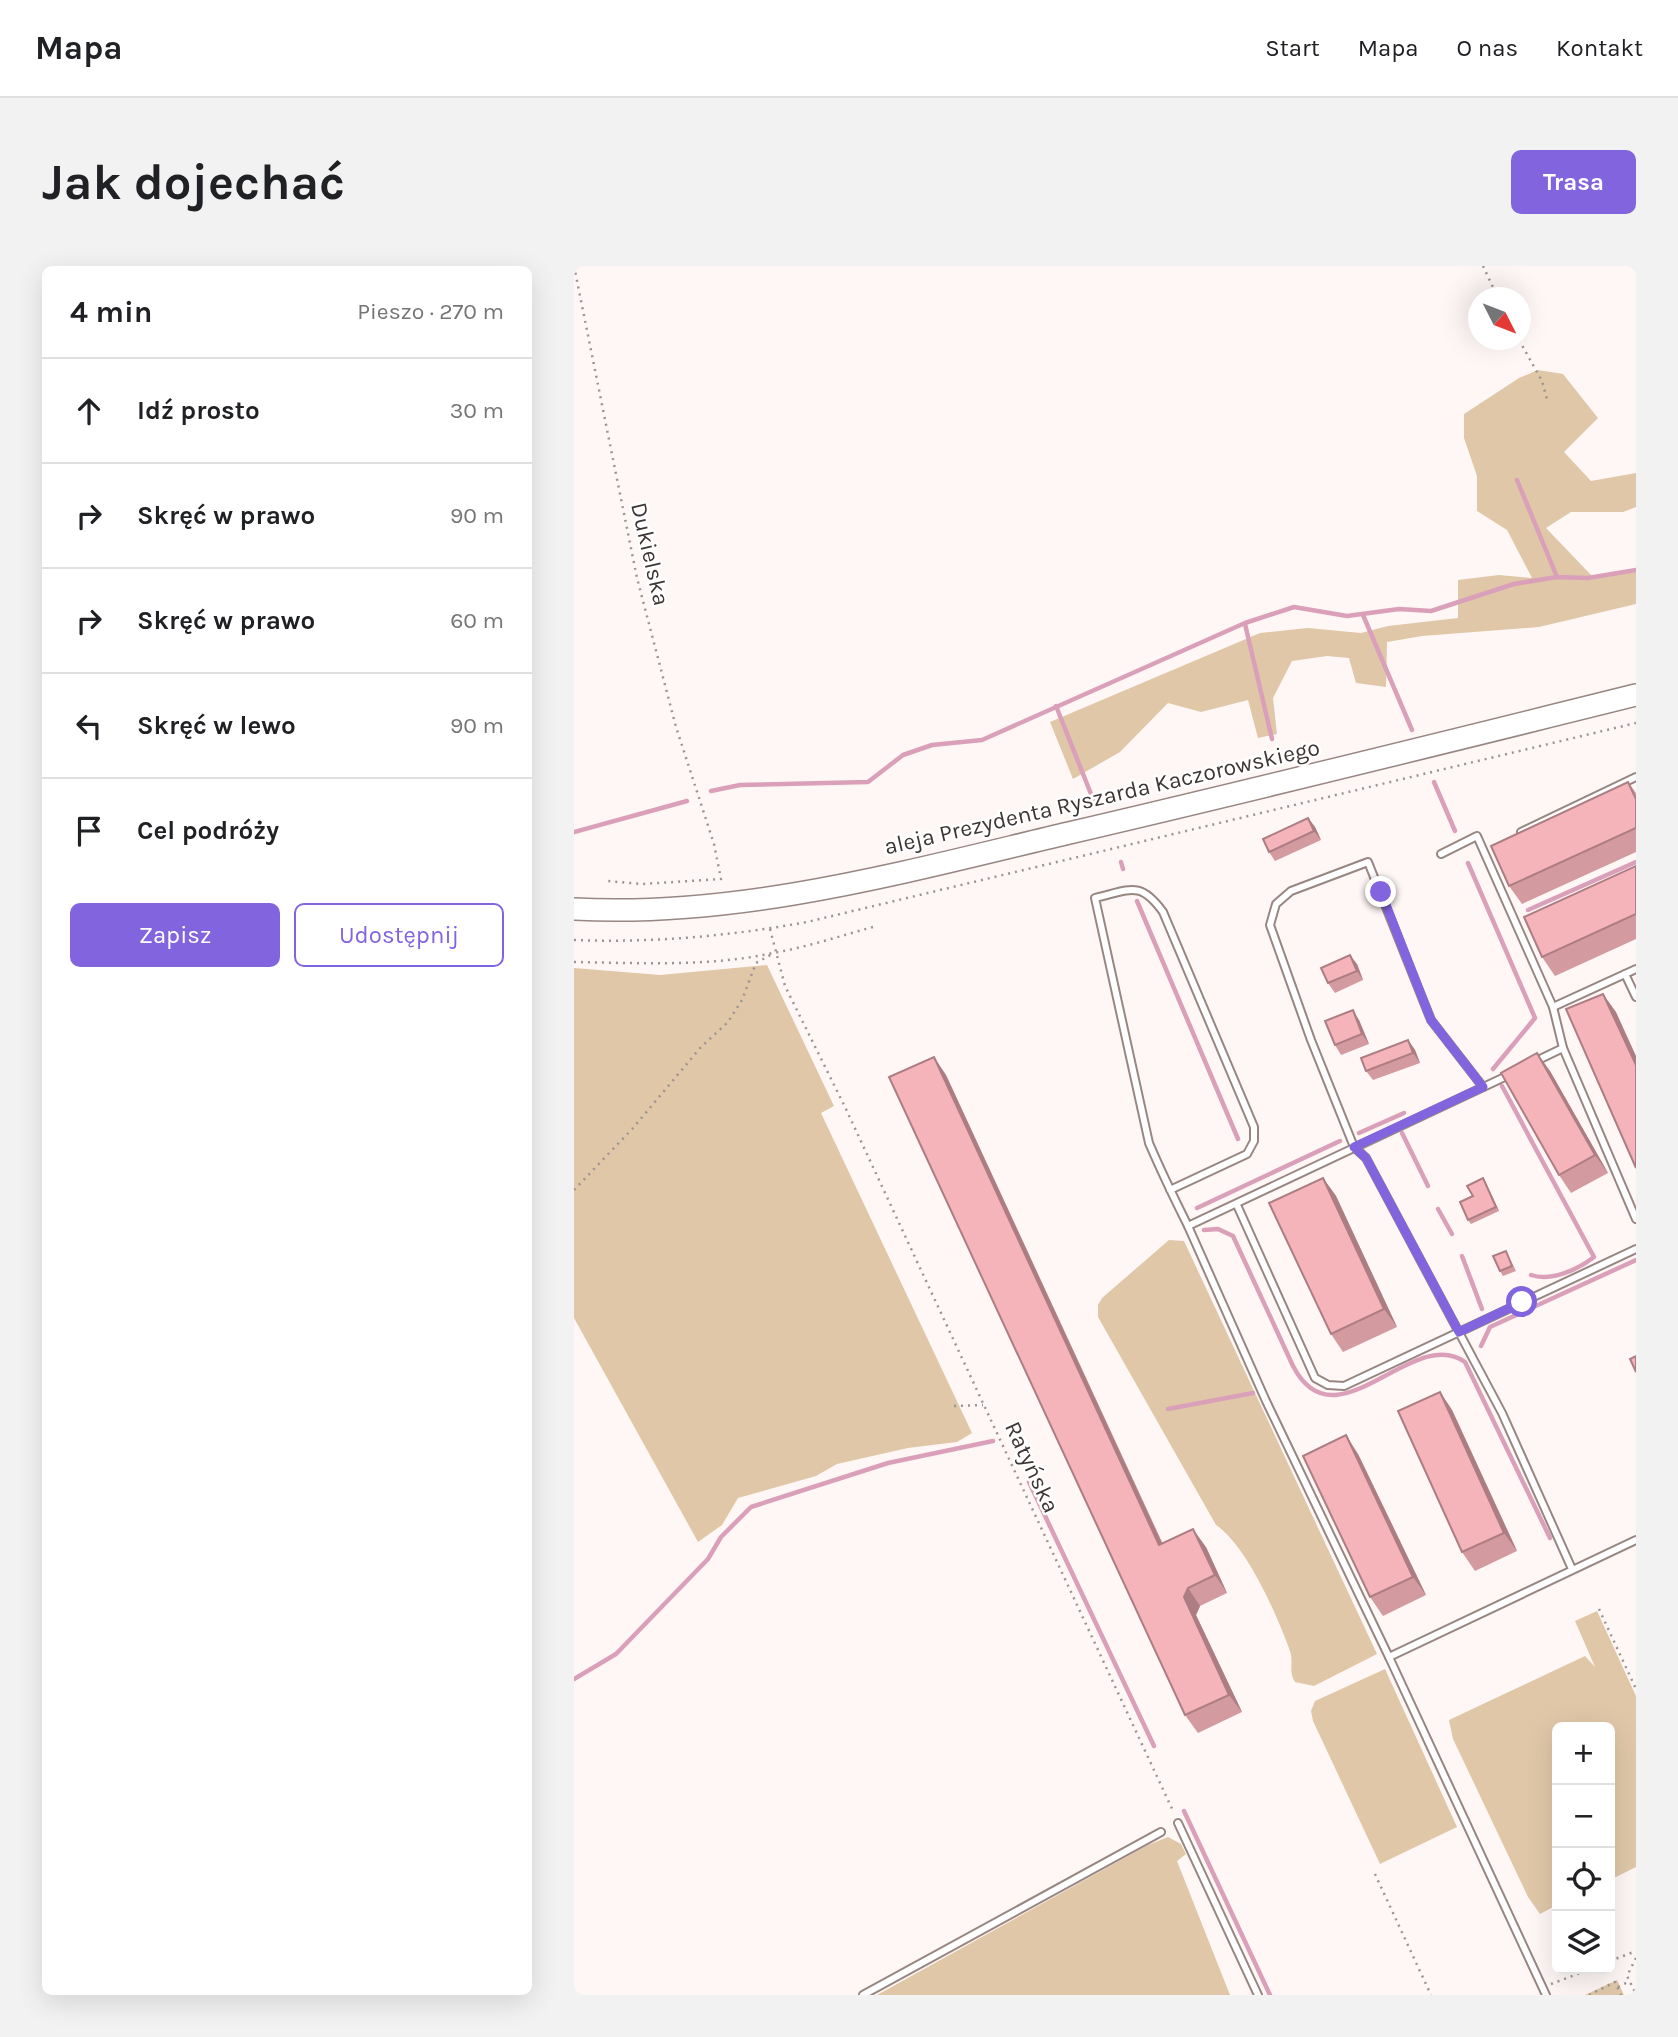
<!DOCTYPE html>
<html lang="pl">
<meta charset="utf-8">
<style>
:root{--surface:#fff;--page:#f2f2f2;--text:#202124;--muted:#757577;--line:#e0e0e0;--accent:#8364df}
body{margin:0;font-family:Karla,sans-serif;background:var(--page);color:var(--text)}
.controls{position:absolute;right:21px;bottom:21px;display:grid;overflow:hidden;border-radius:10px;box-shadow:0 7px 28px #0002}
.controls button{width:63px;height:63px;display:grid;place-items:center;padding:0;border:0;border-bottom:2px solid var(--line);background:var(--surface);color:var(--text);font:35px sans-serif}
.compass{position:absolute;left:894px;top:21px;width:63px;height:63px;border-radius:50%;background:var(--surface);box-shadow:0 7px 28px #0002;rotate:132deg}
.stop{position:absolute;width:21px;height:21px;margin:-16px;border:5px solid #8364df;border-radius:50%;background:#fff}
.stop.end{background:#8364df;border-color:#fff;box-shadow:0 2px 7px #0008}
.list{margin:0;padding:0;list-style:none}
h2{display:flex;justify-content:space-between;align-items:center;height:91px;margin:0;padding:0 28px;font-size:30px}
h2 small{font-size:23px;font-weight:400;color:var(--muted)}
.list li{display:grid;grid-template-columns:46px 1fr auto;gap:21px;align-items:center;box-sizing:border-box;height:105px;padding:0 28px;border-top:2px solid var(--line)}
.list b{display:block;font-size:26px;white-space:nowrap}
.list em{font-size:23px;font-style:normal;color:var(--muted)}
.actions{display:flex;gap:14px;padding:21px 28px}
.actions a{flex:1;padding:16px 0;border:2px solid var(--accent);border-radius:10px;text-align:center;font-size:24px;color:var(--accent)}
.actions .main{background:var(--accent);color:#fff}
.icon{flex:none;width:38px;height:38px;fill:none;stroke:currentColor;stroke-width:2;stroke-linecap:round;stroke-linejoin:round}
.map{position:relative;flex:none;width:1062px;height:1729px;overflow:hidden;border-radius:10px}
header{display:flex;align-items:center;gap:42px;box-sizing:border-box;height:98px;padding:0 35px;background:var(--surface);border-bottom:2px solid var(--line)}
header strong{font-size:33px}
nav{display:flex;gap:38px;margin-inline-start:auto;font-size:24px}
.intro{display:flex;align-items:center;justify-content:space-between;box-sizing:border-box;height:168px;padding:0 42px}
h1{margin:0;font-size:49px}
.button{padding:18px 32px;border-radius:10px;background:var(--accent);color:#fff;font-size:24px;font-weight:700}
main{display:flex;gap:42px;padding:0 42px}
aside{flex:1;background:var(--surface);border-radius:10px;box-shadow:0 7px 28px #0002}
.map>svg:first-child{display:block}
.green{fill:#e0c7a8}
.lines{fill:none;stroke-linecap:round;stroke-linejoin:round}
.stream{stroke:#dba0b9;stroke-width:4.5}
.service-casing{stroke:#988682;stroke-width:10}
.primary-casing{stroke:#988682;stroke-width:24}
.path{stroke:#9c9492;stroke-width:2.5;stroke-dasharray:2 5;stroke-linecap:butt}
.service{stroke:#fff;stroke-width:6}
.primary{stroke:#fff;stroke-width:21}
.wall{fill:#d39aa0}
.shaded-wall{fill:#ac7d82}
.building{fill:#f5b3ba;stroke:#ac7d82;stroke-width:2}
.route{stroke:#8364df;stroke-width:9}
.labels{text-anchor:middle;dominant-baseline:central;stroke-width:5;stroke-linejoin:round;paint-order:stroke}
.street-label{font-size:23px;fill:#3e3634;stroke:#fff}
</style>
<header>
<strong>Mapa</strong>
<nav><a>Start</a><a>Mapa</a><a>O nas</a><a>Kontakt</a></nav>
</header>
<div class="intro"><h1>Jak dojechać</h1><a class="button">Trasa</a></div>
<main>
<aside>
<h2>4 min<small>Pieszo · 270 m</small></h2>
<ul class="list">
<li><svg class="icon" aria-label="ahead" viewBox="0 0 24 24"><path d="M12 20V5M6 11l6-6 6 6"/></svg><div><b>Idź prosto</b></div><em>30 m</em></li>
<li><svg class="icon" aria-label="right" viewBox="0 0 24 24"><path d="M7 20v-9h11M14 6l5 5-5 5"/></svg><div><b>Skręć w prawo</b></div><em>90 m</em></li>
<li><svg class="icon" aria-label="right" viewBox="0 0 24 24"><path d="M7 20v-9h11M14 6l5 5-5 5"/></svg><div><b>Skręć w prawo</b></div><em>60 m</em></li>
<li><svg class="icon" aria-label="left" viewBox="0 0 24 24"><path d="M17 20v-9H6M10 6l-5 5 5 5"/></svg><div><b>Skręć w lewo</b></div><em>90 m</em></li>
<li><svg class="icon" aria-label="arrive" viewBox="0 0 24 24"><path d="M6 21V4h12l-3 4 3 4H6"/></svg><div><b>Cel podróży</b></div></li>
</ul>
<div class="actions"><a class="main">Zapisz</a><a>Udostępnij</a></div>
</aside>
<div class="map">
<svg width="1062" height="1729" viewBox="0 0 1062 1729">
<rect width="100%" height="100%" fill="#fff7f5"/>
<g class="green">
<polygon points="964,104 989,108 1024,152 990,186 1017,215 1062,207 1062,241 1049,246 997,246 972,262 1019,311 1062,305 1062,338 965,361 848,370 813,376 812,421 782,417 775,392 753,390 718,395 699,432 703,468 684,472 674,434 627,446 594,437 546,486 499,513 476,456 686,367 734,362 787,367 814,360 884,352 884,314 925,309 958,312 933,264 903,245 903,210 890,172 890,148 945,112"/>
<polygon points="193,699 260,840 247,847 398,1167 383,1176 334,1182 263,1198 242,1210 164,1232 148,1259 124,1276 0,1052 0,702 86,709"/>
<path d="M595,974l15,1 193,413 -63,32 -19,-4c-7,-11 -1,-20 -5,-31 -13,-36 -43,-105 -74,-126l-118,-208v-12l4,-7z"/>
<polygon points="1023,1345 1062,1430 1062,1601 1036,1614 1036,1461 983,1461 983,1639 966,1648 954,1631 879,1473 875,1454 1011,1390 1021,1401 1001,1355"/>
<polygon points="811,1403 883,1561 806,1598 739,1455 737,1445 741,1435"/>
<polygon points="594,1571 607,1578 612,1588 603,1595 656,1729 303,1729 574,1579"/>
<polygon points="1043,1714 1050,1729 1011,1729"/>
</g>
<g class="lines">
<g class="stream">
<polyline points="943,214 983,311"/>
<polyline points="789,349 838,464"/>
<polyline points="671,358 698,473"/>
<polyline points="482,440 519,533"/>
<polyline points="860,516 881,565"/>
<polyline points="137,525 166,519 294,516 329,489 358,479 408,474 671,357 720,341 773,350 825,343 857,345 940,318 983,311 1014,312 1062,304"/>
<polyline points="0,566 113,535"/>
<polyline points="547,596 549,603"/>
<polyline points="894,597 961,752 919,803"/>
<polyline points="563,635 664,873"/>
<polyline points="954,644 1062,596"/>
<path d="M928,820l92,171c-15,12 -43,25 -63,18"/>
<polyline points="785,867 830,847"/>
<polyline points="828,867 854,920"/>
<polyline points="623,942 766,875"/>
<polyline points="864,943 878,968"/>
<path d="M630,964l14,-1 15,7 60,130c43,83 120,-42 172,-4l85,176"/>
<polyline points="888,990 908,1043"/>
<polyline points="907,1080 916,1061 1062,994"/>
<polyline points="594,1143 679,1127"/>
<polyline points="455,1216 580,1480"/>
<polyline points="0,1413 42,1388 134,1293 147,1271 177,1241 314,1197 419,1175"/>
<polyline points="610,1545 696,1729"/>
</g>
<defs>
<g id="service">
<polyline points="947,566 1062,511"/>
<polyline points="867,588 903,570 979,741 989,782 1062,953"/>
<polyline points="1051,708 1062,731"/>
<polyline points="979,741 1062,703"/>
<polyline points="962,795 989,782"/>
<polyline points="909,821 857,754 794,596 717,625 702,638 696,659 737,774 780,881 792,892 928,1147 998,1303"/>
<path d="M596,924l77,-36 7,-13v-14l-91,-215c-23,-32 -33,-22 -68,-14l54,245c12,28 25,55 39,83"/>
<polyline points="663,939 741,1112 754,1119 770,1120 1062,983"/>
<polyline points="815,1391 692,1135 614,960 937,808"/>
<polyline points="604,1557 684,1729"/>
<polyline points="289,1729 587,1566"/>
<polyline points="972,1729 815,1391 1062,1274"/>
</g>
<path id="primary" d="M0,643c167,9 334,-38 495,-76 189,-44 378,-91 567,-138"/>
</defs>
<use href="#service" class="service-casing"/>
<use href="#primary" class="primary-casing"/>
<g class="path">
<polyline points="0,0 63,312 102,461 140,578 147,613 68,618 33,615"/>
<polyline points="909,0 924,32"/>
<polyline points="945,74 968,115 974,137"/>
<polyline points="196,663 211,720 271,841 600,1547"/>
<path d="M0,674c79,3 156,-4 233,-18l829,-199"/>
<path d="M0,696c66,1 134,5 199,-9 34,-6 67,-17 100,-26"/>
<polyline points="0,924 59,862 127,781 154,756 168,734 182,697 200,687"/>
<polyline points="380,1140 409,1139"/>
<polyline points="1025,1343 1062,1423"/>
<polyline points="801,1608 857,1729"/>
<polyline points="1062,1692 1053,1710 1062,1728"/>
<polyline points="1036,1695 1062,1685"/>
<polyline points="977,1718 1017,1703"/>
<polyline points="1044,1721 1056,1715"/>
<polyline points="1015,1729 1041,1716 1047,1729"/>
</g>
<use href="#service" class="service"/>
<use href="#primary" class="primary"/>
</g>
<g class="wall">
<polygon points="1054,516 1062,527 1062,586 948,638 935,620"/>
<polygon points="734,552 741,561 747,574 701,595 695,586"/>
<polygon points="1062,600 1062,673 981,710 968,691"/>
<polygon points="783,698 789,714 761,727 754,717"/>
<polygon points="785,754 795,778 767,789 761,779"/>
<polygon points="834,774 841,784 846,797 799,814 792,805"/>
<polygon points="976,805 1034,907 997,927 985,909"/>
<polygon points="372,809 589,1278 632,1281 653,1327 626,1340 622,1349 668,1446 624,1467 611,1449"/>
<polygon points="749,912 762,930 823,1061 769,1086 757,1068"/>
<polygon points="909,912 925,945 897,958 894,954 899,930"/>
<polygon points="932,985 942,1005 929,1010 926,1005"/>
<polygon points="866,1126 878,1144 943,1285 901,1305 888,1286"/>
<polygon points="784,1188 852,1329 809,1350 796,1331"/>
</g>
<g class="shaded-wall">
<polygon points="734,552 741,561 747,574 740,565"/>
<polygon points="776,689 783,698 789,714 783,705"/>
<polygon points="1029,728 1042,746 1062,790 1062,799"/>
<polygon points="779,744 785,754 795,778 788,768"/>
<polygon points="834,774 841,784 846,797 839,787"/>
<polygon points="963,787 976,805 1034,907 1021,889"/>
<polygon points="360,791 372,809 597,1297 585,1279"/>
<polygon points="749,912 762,930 823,1061 810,1043"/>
<polygon points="909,912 912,917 925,945 922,941"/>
<polygon points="866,1126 878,1144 943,1285 930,1267"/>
<polygon points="772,1169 784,1188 852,1329 839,1311"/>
<polygon points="619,1263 632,1281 653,1327 641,1309"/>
<polygon points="614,1322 626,1340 622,1349 668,1446 655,1429 610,1331"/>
</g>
<g class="building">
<polygon points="1054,516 1062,533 1062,562 935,620 917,580"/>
<polygon points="734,552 740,565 695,586 689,573"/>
<polygon points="1062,600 1062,648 968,691 950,651"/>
<polygon points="776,689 783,705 754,717 747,702"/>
<polygon points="1029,728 1062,799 1062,902 992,743"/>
<polygon points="779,744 788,768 761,779 751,755"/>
<polygon points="834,774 839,787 792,805 787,792"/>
<polygon points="963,787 1021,889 985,909 927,807"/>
<polygon points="360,791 585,1279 619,1263 641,1309 614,1322 610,1331 655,1429 611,1449 315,811"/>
<polygon points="749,912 810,1043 757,1068 695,937"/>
<polygon points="909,912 922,941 894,954 886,936 899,930 893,920"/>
<polygon points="932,985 938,1000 926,1005 919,990"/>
<polygon points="1062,1090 1062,1106 1056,1093"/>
<polygon points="866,1126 930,1267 888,1286 824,1145"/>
<polygon points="772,1169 839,1311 796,1331 729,1190"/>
</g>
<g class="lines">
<polyline class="route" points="807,626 857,754 909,821 780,881 792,892 885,1066 948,1036"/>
</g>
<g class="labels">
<g class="street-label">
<text transform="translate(76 288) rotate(77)">Dukielska</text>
<text transform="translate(528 531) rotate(-13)">aleja Prezydenta Ryszarda Kaczorowskiego</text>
<text transform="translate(458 1201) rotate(65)">Ratyńska</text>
</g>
</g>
</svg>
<div class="controls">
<button>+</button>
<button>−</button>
<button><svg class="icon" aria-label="locate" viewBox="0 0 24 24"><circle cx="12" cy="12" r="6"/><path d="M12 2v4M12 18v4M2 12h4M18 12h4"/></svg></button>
<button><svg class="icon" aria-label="layers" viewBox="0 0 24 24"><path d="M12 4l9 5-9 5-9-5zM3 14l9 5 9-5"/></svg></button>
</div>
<svg class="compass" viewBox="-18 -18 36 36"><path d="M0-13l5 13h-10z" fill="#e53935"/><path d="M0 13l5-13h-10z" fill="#757577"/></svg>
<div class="stop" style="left:948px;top:1036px"></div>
<div class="stop end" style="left:807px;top:626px"></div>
</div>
</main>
